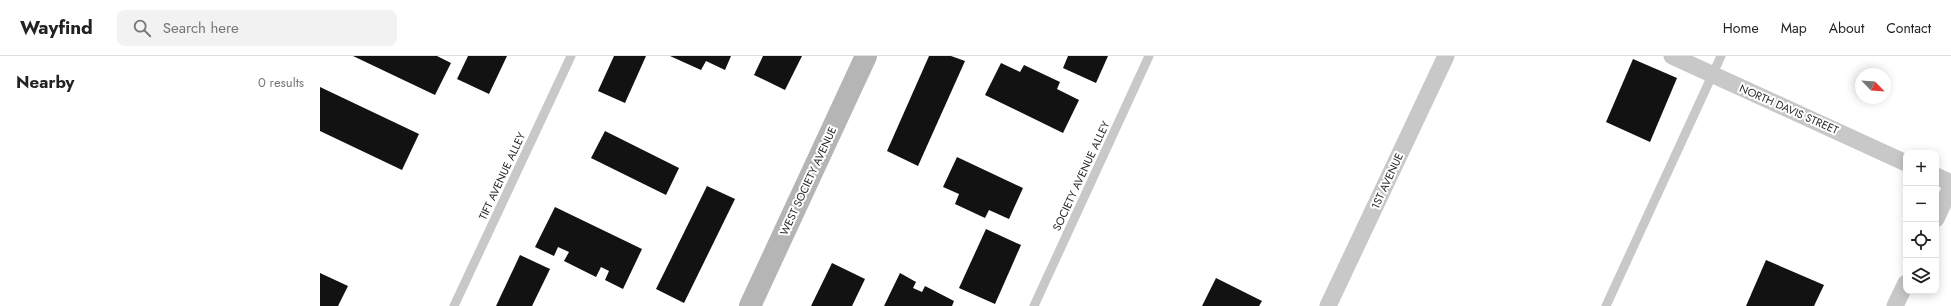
<!DOCTYPE html>
<meta charset="utf-8">
<style>
:root{--surface:#fff;--page:#f2f2f2;--text:#222;--muted:#767676;--line:#e0e0e0}
body{margin:0;font-family:Jost,sans-serif;background:var(--page);color:var(--text)}
.controls{position:absolute;right:12px;bottom:12px;display:grid;overflow:hidden;border-radius:8px;box-shadow:0 2px 10px #0003}
.controls button{width:36px;height:36px;display:grid;place-items:center;padding:0;border:0;border-bottom:1px solid var(--line);background:var(--surface);color:var(--text);font:20px sans-serif}
.compass{position:absolute;left:1535px;top:12px;width:36px;height:36px;border-radius:50%;background:var(--surface);box-shadow:0 2px 10px #0003;rotate:115deg}
.list{margin:0;padding:0;list-style:none}
h2{display:flex;justify-content:space-between;align-items:center;height:52px;margin:0;padding:0 16px;font-size:17px}
h2 small{font-size:13px;font-weight:400;color:var(--muted)}
.icon{flex:none;width:22px;height:22px;fill:none;stroke:currentColor;stroke-width:2;stroke-linecap:round;stroke-linejoin:round}
.map{position:relative;flex:none;width:1631px;height:250px;overflow:hidden}
header{display:flex;align-items:center;gap:24px;box-sizing:border-box;height:56px;padding:0 20px;background:var(--surface);border-bottom:1px solid var(--line)}
header strong{font-size:19px}
nav{display:flex;gap:22px;margin-inline-start:auto;font-size:14px}
.search{width:280px;height:36px;background:var(--page);display:flex;align-items:center;gap:10px;box-sizing:border-box;padding:0 14px;border-radius:8px;color:var(--muted);font-size:15px}
main{display:flex}
aside{flex:1;background:var(--surface)}
.map>svg:first-child{display:block}
.building{fill:#121212}
.lines{fill:none;stroke-linecap:round;stroke-linejoin:round}
.lane{stroke:#c8c8c8;stroke-width:9}
.street{stroke:#c8c8c8;stroke-width:17}
.secondary{stroke:#b5b5b5;stroke-width:22}
.labels{text-anchor:middle;dominant-baseline:central;stroke-width:4;stroke-linejoin:round;paint-order:stroke}
.street-label{font-size:11px;fill:#2b2b2b;stroke:#fff}
</style>
<header>
<strong>Wayfind</strong>
<div class="search"><svg class="icon" aria-label="search" viewBox="0 0 24 24"><circle cx="10" cy="10" r="6"/><path d="M15 15l6 6"/></svg>Search here</div>
<nav><a>Home</a><a>Map</a><a>About</a><a>Contact</a></nav>
</header>
<main>
<aside>
<h2>Nearby<small>0 results</small></h2>
<ul class="list">
</ul>
</aside>
<div class="map">
<svg width="1631" height="250" viewBox="0 0 1631 250">
<rect width="100%" height="100%" fill="#fff"/>
<g class="building">
<polygon points="33,0 117,0 131,7 115,39"/>
<polygon points="148,0 187,0 169,38 137,23"/>
<polygon points="294,0 326,0 305,47 278,35"/>
<polygon points="350,0 411,0 405,14 386,5 381,14"/>
<polygon points="443,0 482,0 465,34 434,19"/>
<polygon points="609,0 631,0 645,5 598,110 567,95"/>
<polygon points="748,0 788,0 776,27 743,12"/>
<polygon points="1313,3 1357,22 1330,86 1286,66"/>
<polygon points="681,7 700,16 704,9 740,26 737,33 759,44 743,77 665,39"/>
<polygon points="0,31 99,78 82,114 0,75"/>
<polygon points="285,75 359,112 346,139 271,102"/>
<polygon points="637,101 703,132 689,163 669,154 665,162 635,148 639,138 623,131"/>
<polygon points="387,130 415,143 364,247 336,233"/>
<polygon points="235,151 322,193 303,233 285,224 289,215 281,211 276,221 244,205 249,196 238,191 234,200 215,191"/>
<polygon points="666,173 701,189 675,248 639,232"/>
<polygon points="200,199 230,213 212,250 176,250"/>
<polygon points="1446,204 1504,229 1494,250 1426,250"/>
<polygon points="512,207 545,223 532,250 491,250"/>
<polygon points="0,217 28,230 18,250 0,250"/>
<polygon points="580,217 596,226 593,232 602,236 605,230 634,245 632,250 564,250"/>
<polygon points="896,222 942,245 939,250 882,250"/>
</g>
<g class="lines">
<g class="lane">
<polyline points="134,250 251,0"/>
<polyline points="714,250 829,0"/>
<polyline points="1286,250 1401,0"/>
</g>
<g class="street">
<polyline points="1352,0 1586,107"/>
<polyline points="1616,120 1631,127"/>
<polyline points="1616,163 1631,131"/>
<polyline points="1008,250 1126,0"/>
<polyline points="1575,250 1586,227"/>
</g>
<polyline class="secondary" points="430,250 546,0"/>
</g>
<g class="labels">
<g class="street-label">
<text transform="translate(1469 53) rotate(24)">NORTH DAVIS STREET</text>
<text transform="translate(182 120) rotate(-65)">TIFT AVENUE ALLEY</text>
<text transform="translate(761 120) rotate(-65)">SOCIETY AVENUE ALLEY</text>
<text transform="translate(488 125) rotate(-65)">WEST SOCIETY AVENUE</text>
<text transform="translate(1067 125) rotate(-65)">1ST AVENUE</text>
</g>
</g>
</svg>
<div class="controls">
<button>+</button>
<button>−</button>
<button><svg class="icon" aria-label="locate" viewBox="0 0 24 24"><circle cx="12" cy="12" r="6"/><path d="M12 2v4M12 18v4M2 12h4M18 12h4"/></svg></button>
<button><svg class="icon" aria-label="layers" viewBox="0 0 24 24"><path d="M12 4l9 5-9 5-9-5zM3 14l9 5 9-5"/></svg></button>
</div>
<svg class="compass" viewBox="-18 -18 36 36"><path d="M0-13l5 13h-10z" fill="#e53935"/><path d="M0 13l5-13h-10z" fill="#767676"/></svg>
</div>
</main>
